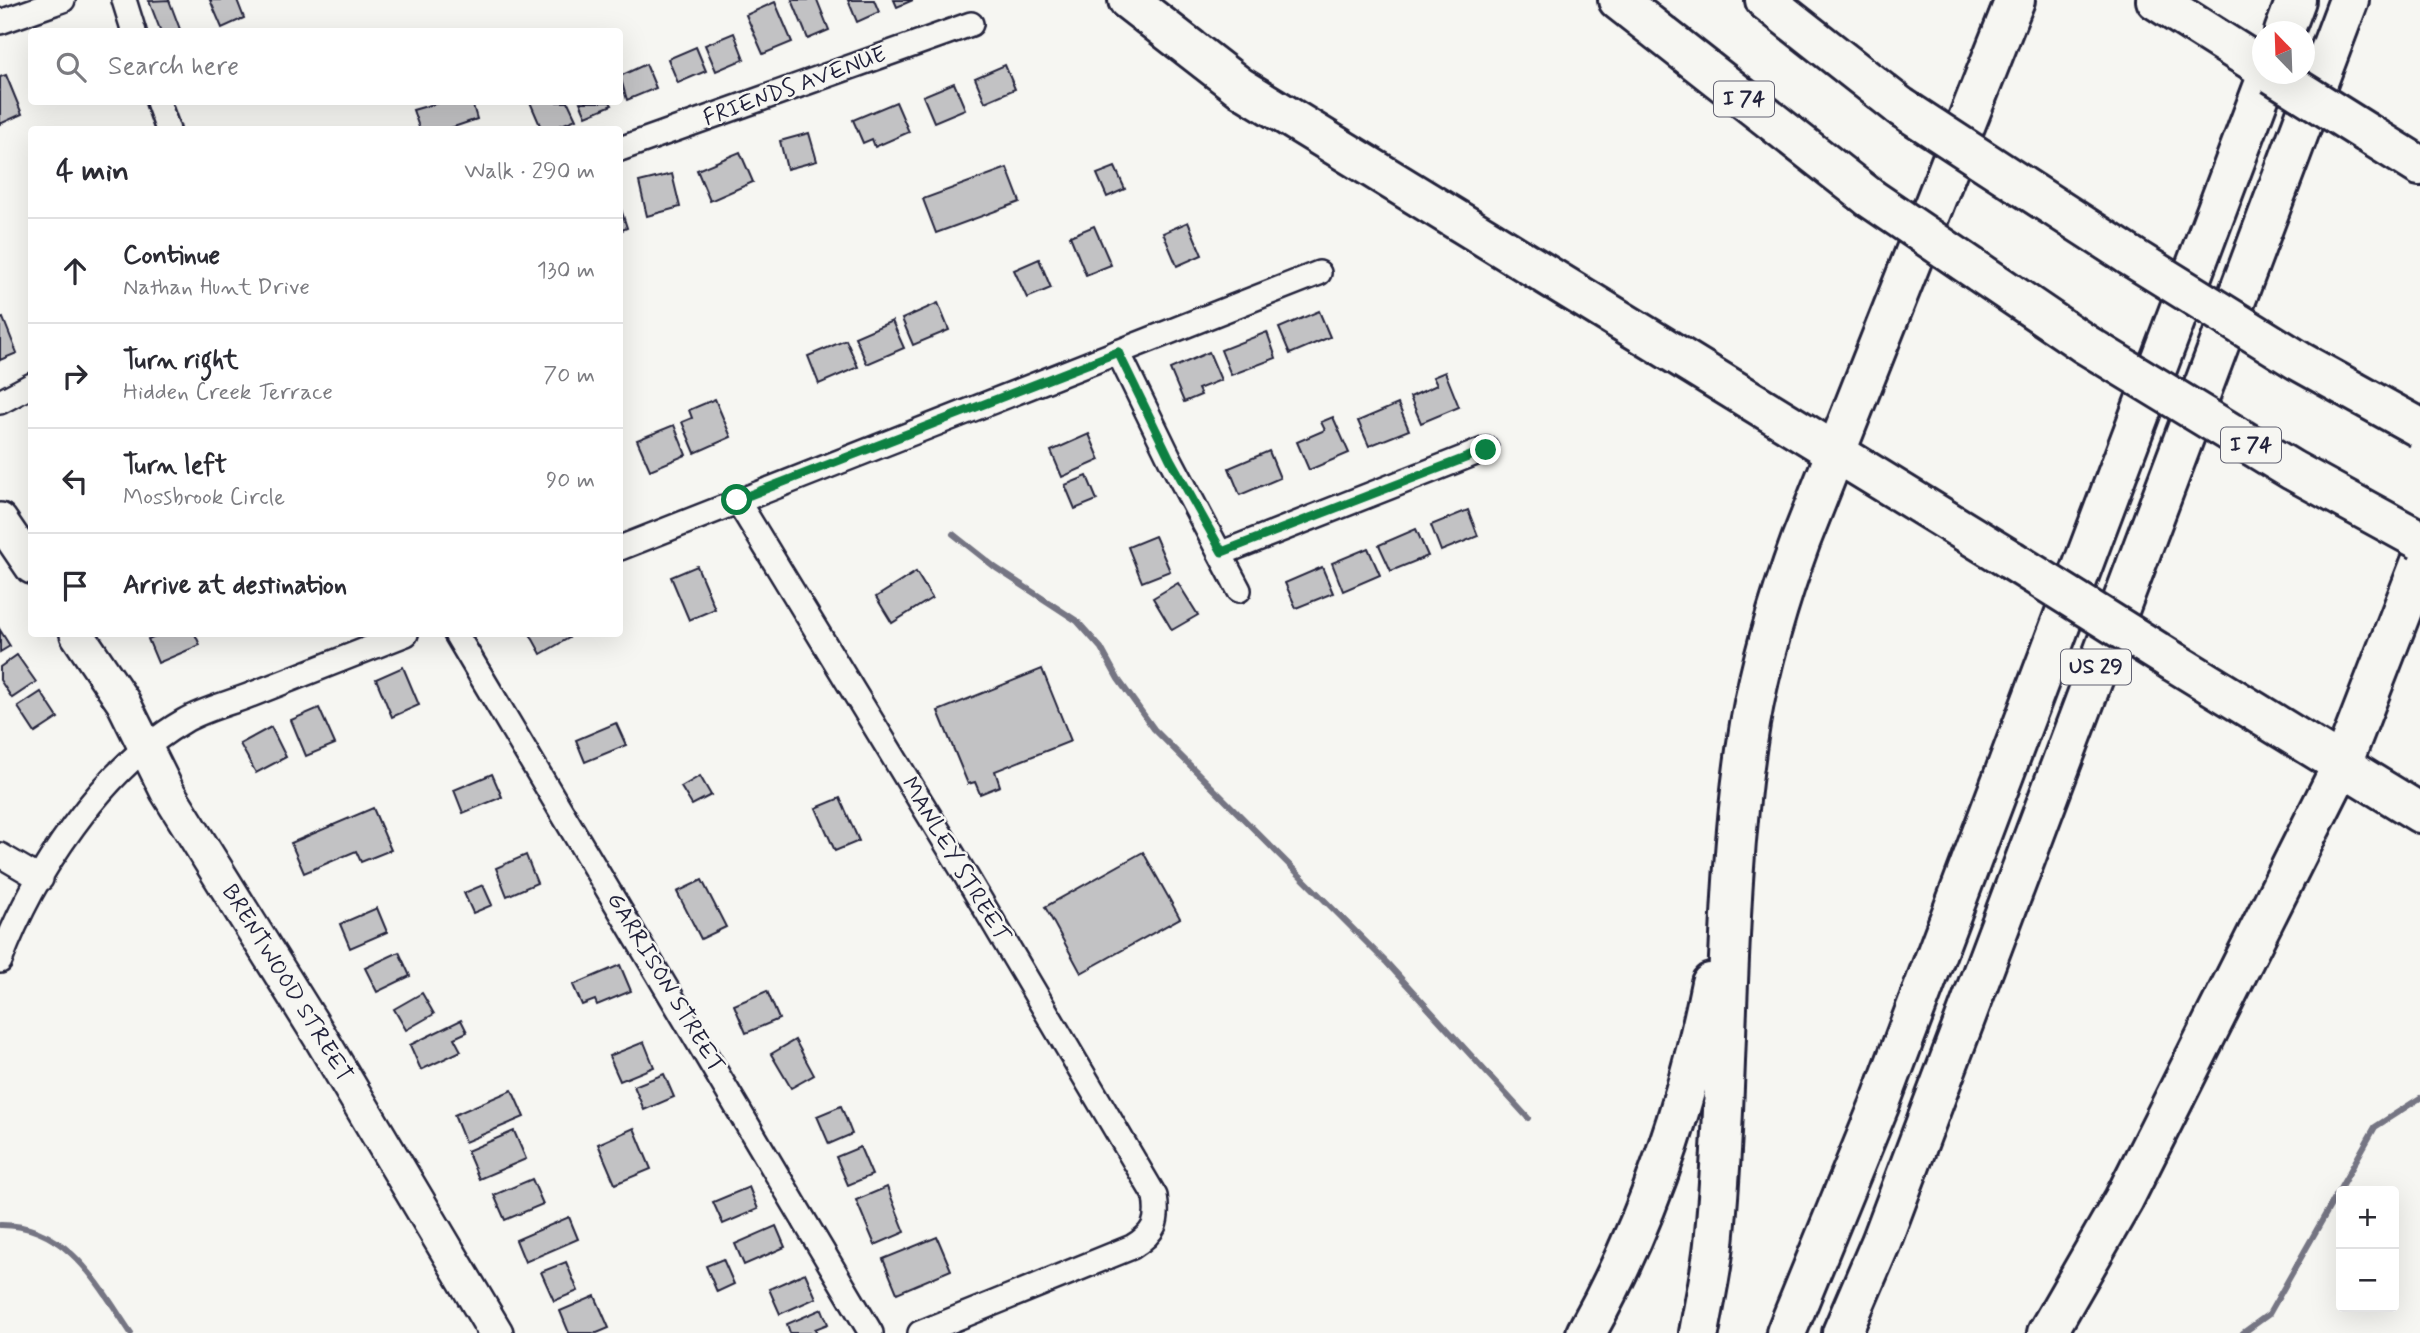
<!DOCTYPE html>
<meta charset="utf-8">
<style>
:root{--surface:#fff;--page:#f7f7f7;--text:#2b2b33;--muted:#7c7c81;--line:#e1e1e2}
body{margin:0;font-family:Mynerve,sans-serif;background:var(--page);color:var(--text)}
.controls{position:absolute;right:21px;bottom:21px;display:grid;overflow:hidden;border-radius:7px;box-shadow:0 7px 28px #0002}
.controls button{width:63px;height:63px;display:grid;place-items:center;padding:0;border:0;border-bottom:2px solid var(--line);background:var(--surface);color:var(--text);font:35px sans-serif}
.compass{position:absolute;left:2252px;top:21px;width:63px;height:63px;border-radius:50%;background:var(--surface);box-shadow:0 7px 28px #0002;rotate:337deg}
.stop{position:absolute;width:21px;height:21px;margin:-16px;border:5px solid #0b8043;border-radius:50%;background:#fff}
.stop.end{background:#0b8043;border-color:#fff;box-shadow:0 2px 7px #0008}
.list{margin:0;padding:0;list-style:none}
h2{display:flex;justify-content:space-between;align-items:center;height:91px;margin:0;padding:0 28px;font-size:30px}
h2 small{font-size:23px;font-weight:400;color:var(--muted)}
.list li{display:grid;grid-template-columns:46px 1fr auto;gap:21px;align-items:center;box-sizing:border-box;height:105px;padding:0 28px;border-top:2px solid var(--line)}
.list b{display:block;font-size:26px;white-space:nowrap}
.list p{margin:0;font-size:23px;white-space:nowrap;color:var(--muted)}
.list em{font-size:23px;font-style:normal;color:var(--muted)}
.icon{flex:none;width:38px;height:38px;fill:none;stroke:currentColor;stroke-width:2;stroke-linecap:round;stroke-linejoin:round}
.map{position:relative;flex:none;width:2420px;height:1333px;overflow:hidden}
.search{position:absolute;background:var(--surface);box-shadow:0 7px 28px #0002;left:28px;top:28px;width:595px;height:77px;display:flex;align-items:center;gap:18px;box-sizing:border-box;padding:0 24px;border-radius:7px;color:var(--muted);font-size:26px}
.panel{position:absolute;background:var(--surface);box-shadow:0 7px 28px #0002;left:28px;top:126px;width:595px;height:511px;border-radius:7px}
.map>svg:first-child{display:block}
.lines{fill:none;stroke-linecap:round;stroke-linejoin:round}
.stream{stroke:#757583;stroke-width:6}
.building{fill:#c2c2c4;stroke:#22223b;stroke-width:2}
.street-casing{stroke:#22223b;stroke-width:28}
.secondary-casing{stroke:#22223b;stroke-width:38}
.highway-casing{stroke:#22223b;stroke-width:44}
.street{stroke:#f6f6f2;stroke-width:23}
.secondary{stroke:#f6f6f2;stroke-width:33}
.highway{stroke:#f6f6f2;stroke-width:38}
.highway-bridge-casing{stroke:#22223b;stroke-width:44;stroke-linecap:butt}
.highway-bridge{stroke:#f6f6f2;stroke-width:38}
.route{stroke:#0b8043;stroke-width:9}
.labels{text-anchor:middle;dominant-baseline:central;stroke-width:5;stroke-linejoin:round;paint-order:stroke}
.shield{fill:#f6f6f2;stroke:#626272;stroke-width:2}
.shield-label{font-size:21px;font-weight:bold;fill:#22223b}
.street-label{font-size:23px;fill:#22223b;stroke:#f6f6f2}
</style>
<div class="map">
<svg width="2420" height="1333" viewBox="0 0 2420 1333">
<rect width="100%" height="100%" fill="#f6f6f2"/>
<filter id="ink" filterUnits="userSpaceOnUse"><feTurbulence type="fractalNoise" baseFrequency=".0143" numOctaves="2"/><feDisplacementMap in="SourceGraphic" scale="14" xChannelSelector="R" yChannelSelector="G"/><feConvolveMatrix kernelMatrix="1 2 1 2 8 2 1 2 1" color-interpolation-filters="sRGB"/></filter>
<g filter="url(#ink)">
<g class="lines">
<g class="stream">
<polyline points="953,534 996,568 1077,621 1101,648 1118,679 1154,729 1387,963 1528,1118"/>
<path d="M0,1225c67,-1 98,59 131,108"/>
<polyline points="2243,1333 2269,1314 2375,1127 2420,1098"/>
</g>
</g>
<g class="building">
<polygon points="169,0 181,32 161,32 149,1"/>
<polygon points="210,0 237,0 244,18 222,28"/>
<polygon points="792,0 817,0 829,30 808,39"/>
<polygon points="848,0 874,0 879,12 857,22"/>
<polygon points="894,0 913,0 897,7"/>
<polygon points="775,2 792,42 763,54 746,15"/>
<polygon points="734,33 744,59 716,71 705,45"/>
<polygon points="696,47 706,71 678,83 668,59"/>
<polygon points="646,64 656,88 627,100 620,76"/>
<polygon points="1005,65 1015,89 985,102 975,78"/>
<polygon points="6,75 22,114 0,124 0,77"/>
<polygon points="954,83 965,109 934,122 923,96"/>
<polygon points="441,102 472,102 477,119 445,130 420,130 413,110"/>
<polygon points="530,102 568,102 576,119 550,130 542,130"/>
<polygon points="580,102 610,102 612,105 586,116"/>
<polygon points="896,102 909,132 875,147 872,139 863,143 853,120"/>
<polygon points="809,133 817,161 787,169 780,141"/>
<polygon points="740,152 753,182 710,201 697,170"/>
<polygon points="1115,167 1125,189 1107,197 1097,174"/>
<polygon points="1007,168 1020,202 936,233 923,199"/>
<polygon points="672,174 680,207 647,216 639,182"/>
<polygon points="620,206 627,228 620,231"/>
<polygon points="1188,222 1202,255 1177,266 1163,233"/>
<polygon points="1094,226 1111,265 1086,275 1070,236"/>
<polygon points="1039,259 1051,288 1027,298 1014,270"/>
<polygon points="938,303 949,330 913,345 902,319"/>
<polygon points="1319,311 1330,337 1290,354 1279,328"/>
<polygon points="3,318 17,353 0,360 0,319"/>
<polygon points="892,321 904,348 867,364 855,337"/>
<polygon points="1267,332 1276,358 1231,375 1221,350"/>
<polygon points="846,340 858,367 819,384 808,356"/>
<polygon points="1209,352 1221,380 1198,389 1201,395 1184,402 1170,369"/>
<polygon points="1445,372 1459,407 1421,423 1410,397 1437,385 1433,377"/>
<polygon points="715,399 731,437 695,453 682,422 692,418 689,410"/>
<polygon points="1398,404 1409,430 1369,446 1358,421"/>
<polygon points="1333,417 1349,453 1309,470 1297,442 1325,430 1321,422"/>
<polygon points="674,425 686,455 650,470 637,440"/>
<polygon points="1089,434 1100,460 1062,477 1051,451"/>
<polygon points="1269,451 1280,478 1240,495 1229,468"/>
<polygon points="1087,476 1097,500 1075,509 1065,485"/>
<polygon points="1468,510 1478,536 1441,551 1431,525"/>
<polygon points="1416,529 1428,556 1391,571 1379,545"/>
<polygon points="1155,536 1170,571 1142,582 1128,547"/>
<polygon points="1368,548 1380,575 1343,591 1332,563"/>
<polygon points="697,566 715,609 689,620 671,577"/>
<polygon points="1322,567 1333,593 1296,608 1285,583"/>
<polygon points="916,572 932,598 892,623 876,597"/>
<polygon points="1178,583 1198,615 1172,630 1153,598"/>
<polygon points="0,630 10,646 0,652"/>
<polygon points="160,634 195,634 200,645 158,663 148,639"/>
<polygon points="530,634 566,634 569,638 541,654"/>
<polygon points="17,655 36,682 12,698 0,680 0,667"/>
<polygon points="403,667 419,705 392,717 376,679"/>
<polygon points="1042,669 1071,741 995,771 1000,786 980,794 975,782 968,784 938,711"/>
<polygon points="41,692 58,718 35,733 18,707"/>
<polygon points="319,708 335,744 306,756 291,720"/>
<polygon points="616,723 626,745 585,762 576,740"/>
<polygon points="271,727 286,757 256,773 240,744"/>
<polygon points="492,774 502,797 463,813 454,790"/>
<polygon points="700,776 711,795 692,805 681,787"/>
<polygon points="840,798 859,841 835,851 816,808"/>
<polygon points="373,808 391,850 361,862 356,851 304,873 291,843"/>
<polygon points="1143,852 1180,918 1081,973 1045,907"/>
<polygon points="526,855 537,883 507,896 496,868"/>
<polygon points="702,880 726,927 701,939 677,892"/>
<polygon points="483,885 492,905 473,913 464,893"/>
<polygon points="377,908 387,932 350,948 340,924"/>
<polygon points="399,952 410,976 377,992 365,968"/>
<polygon points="620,965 631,991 597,1005 595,1000 582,1005 573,985"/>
<polygon points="767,991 779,1019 746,1033 734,1005"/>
<polygon points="422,993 434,1014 406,1030 394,1009"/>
<polygon points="461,1020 467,1032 454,1038 461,1051 421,1070 410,1045"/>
<polygon points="795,1040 814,1075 791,1088 771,1054"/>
<polygon points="644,1042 654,1067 620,1081 609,1056"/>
<polygon points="664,1074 674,1097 644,1110 634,1086"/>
<polygon points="512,1090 524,1117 465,1142 454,1115"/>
<polygon points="841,1106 852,1134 829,1144 817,1116"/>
<polygon points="634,1128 651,1169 615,1184 598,1144"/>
<polygon points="514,1131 526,1159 479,1179 467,1151"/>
<polygon points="860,1147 872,1175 848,1185 836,1157"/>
<polygon points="532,1179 543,1204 505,1220 494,1195"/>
<polygon points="749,1187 758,1209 723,1224 713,1202"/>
<polygon points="887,1187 905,1232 875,1245 856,1200"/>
<polygon points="569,1217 578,1239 525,1262 516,1240"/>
<polygon points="776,1226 785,1247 744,1265 735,1244"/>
<polygon points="937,1237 951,1270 897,1293 883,1259"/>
<polygon points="723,1259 734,1284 717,1292 706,1266"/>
<polygon points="566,1262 578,1291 554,1301 541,1272"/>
<polygon points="805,1273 816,1298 780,1314 769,1289"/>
<polygon points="595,1296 609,1328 597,1333 569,1333 560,1311"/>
<polygon points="822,1309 828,1324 815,1329 817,1333 790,1333 787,1324"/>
</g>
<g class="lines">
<defs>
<g id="street">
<polyline points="124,0 134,32"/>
<polyline points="0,22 63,0"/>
<polyline points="158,102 168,130"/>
<polyline points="620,149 971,24"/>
<polyline points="1118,352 1170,459 1239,590"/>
<polyline points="0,402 32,385"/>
<path d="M737,500l229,376 189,320c4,26 0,37 -23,51l-212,86"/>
<polyline points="620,548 1319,273"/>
<polyline points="1222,553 1486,449"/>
<polyline points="456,634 871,1333"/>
<polyline points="0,855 41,879"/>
<path d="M0,961c32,-86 102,-193 184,-240 20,-12 47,-18 69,-27 51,-20 102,-40 153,-60"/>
</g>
<g id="secondary">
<polyline points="0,520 32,567"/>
<path id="s1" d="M77,634l46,68 44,89 152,244 177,298"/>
</g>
<g id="highway">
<polyline points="1128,0 1240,87 2011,560"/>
<polyline points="1618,0 1870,198"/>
<polyline points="1765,0 1901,107"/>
<polyline points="2156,0 2262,67"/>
<polyline points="2284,32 2296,0"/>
<polyline points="2367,133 2420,166"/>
<polyline points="2019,184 2130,256"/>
<polyline points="1979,272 2085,344"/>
<polyline points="2174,662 2420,813"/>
<path d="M1586,1333c61,-109 101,-228 125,-350"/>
<path d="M1699,1333c5,-29 12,-59 15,-89 17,-172 8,-348 36,-520 11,-63 29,-124 51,-184l214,-540"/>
<polyline points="1786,1333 1879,1106 2268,74"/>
<polyline points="1842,1333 1881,1242 2349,0"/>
<polyline points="2047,1333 2124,1199 2341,767 2420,564"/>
</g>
</defs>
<use href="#street" class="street-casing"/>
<use href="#secondary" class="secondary-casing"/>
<use href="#highway" class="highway-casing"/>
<use href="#street" class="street"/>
<use href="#secondary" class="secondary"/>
<use href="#highway" class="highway"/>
<defs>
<g id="highway-bridge">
<polyline points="2273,74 2367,133"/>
<polyline points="1901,107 2019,184"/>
<polyline points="1870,198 1979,272"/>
<polyline points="2130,256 2299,361 2420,428"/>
<polyline points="2085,344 2292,470 2420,540"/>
<polyline points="2011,560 2174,662"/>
</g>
</defs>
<use href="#highway-bridge" class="highway-bridge-casing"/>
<use href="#highway-bridge" class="highway-bridge"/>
</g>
</g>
<g class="lines" filter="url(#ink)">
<polyline class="route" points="737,500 1118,352 1170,459 1222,552 1486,450"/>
</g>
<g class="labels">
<g class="shield">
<rect x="1714" y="81.5" width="60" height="35" rx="5"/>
<rect x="2221" y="427.5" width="60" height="35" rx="5"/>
<rect x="2061" y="649.5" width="70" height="35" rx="5"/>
</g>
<g class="shield-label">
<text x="1744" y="99">I 74</text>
<text x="2251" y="445">I 74</text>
<text x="2096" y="667">US 29</text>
</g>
<g class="street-label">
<text transform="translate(795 87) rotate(-20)">FRIENDS AVENUE</text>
<text transform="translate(955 860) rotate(59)">MANLEY STREET</text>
<text stroke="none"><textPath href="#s1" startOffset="408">BRENTWOOD STREET</textPath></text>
<text transform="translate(665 983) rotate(59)">GARRISON STREET</text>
</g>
</g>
</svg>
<div class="controls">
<button>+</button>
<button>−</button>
</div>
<svg class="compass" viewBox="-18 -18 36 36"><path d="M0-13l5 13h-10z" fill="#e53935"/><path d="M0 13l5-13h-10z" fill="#7c7c81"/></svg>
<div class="stop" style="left:737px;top:500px"></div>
<div class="stop end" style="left:1486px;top:450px"></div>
<div class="search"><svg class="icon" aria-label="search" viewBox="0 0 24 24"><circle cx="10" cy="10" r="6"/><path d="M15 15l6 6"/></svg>Search here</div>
<section class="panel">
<h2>4 min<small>Walk · 290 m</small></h2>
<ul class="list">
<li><svg class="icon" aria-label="ahead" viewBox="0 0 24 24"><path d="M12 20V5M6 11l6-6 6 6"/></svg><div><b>Continue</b><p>Nathan Hunt Drive</p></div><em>130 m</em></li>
<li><svg class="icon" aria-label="right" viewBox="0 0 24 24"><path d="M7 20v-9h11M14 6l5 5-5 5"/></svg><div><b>Turn right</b><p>Hidden Creek Terrace</p></div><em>70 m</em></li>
<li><svg class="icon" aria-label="left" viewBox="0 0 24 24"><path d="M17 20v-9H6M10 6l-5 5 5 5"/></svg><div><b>Turn left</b><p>Mossbrook Circle</p></div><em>90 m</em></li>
<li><svg class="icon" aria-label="arrive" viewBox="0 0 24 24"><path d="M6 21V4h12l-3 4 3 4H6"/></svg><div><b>Arrive at destination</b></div></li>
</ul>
</section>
</div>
